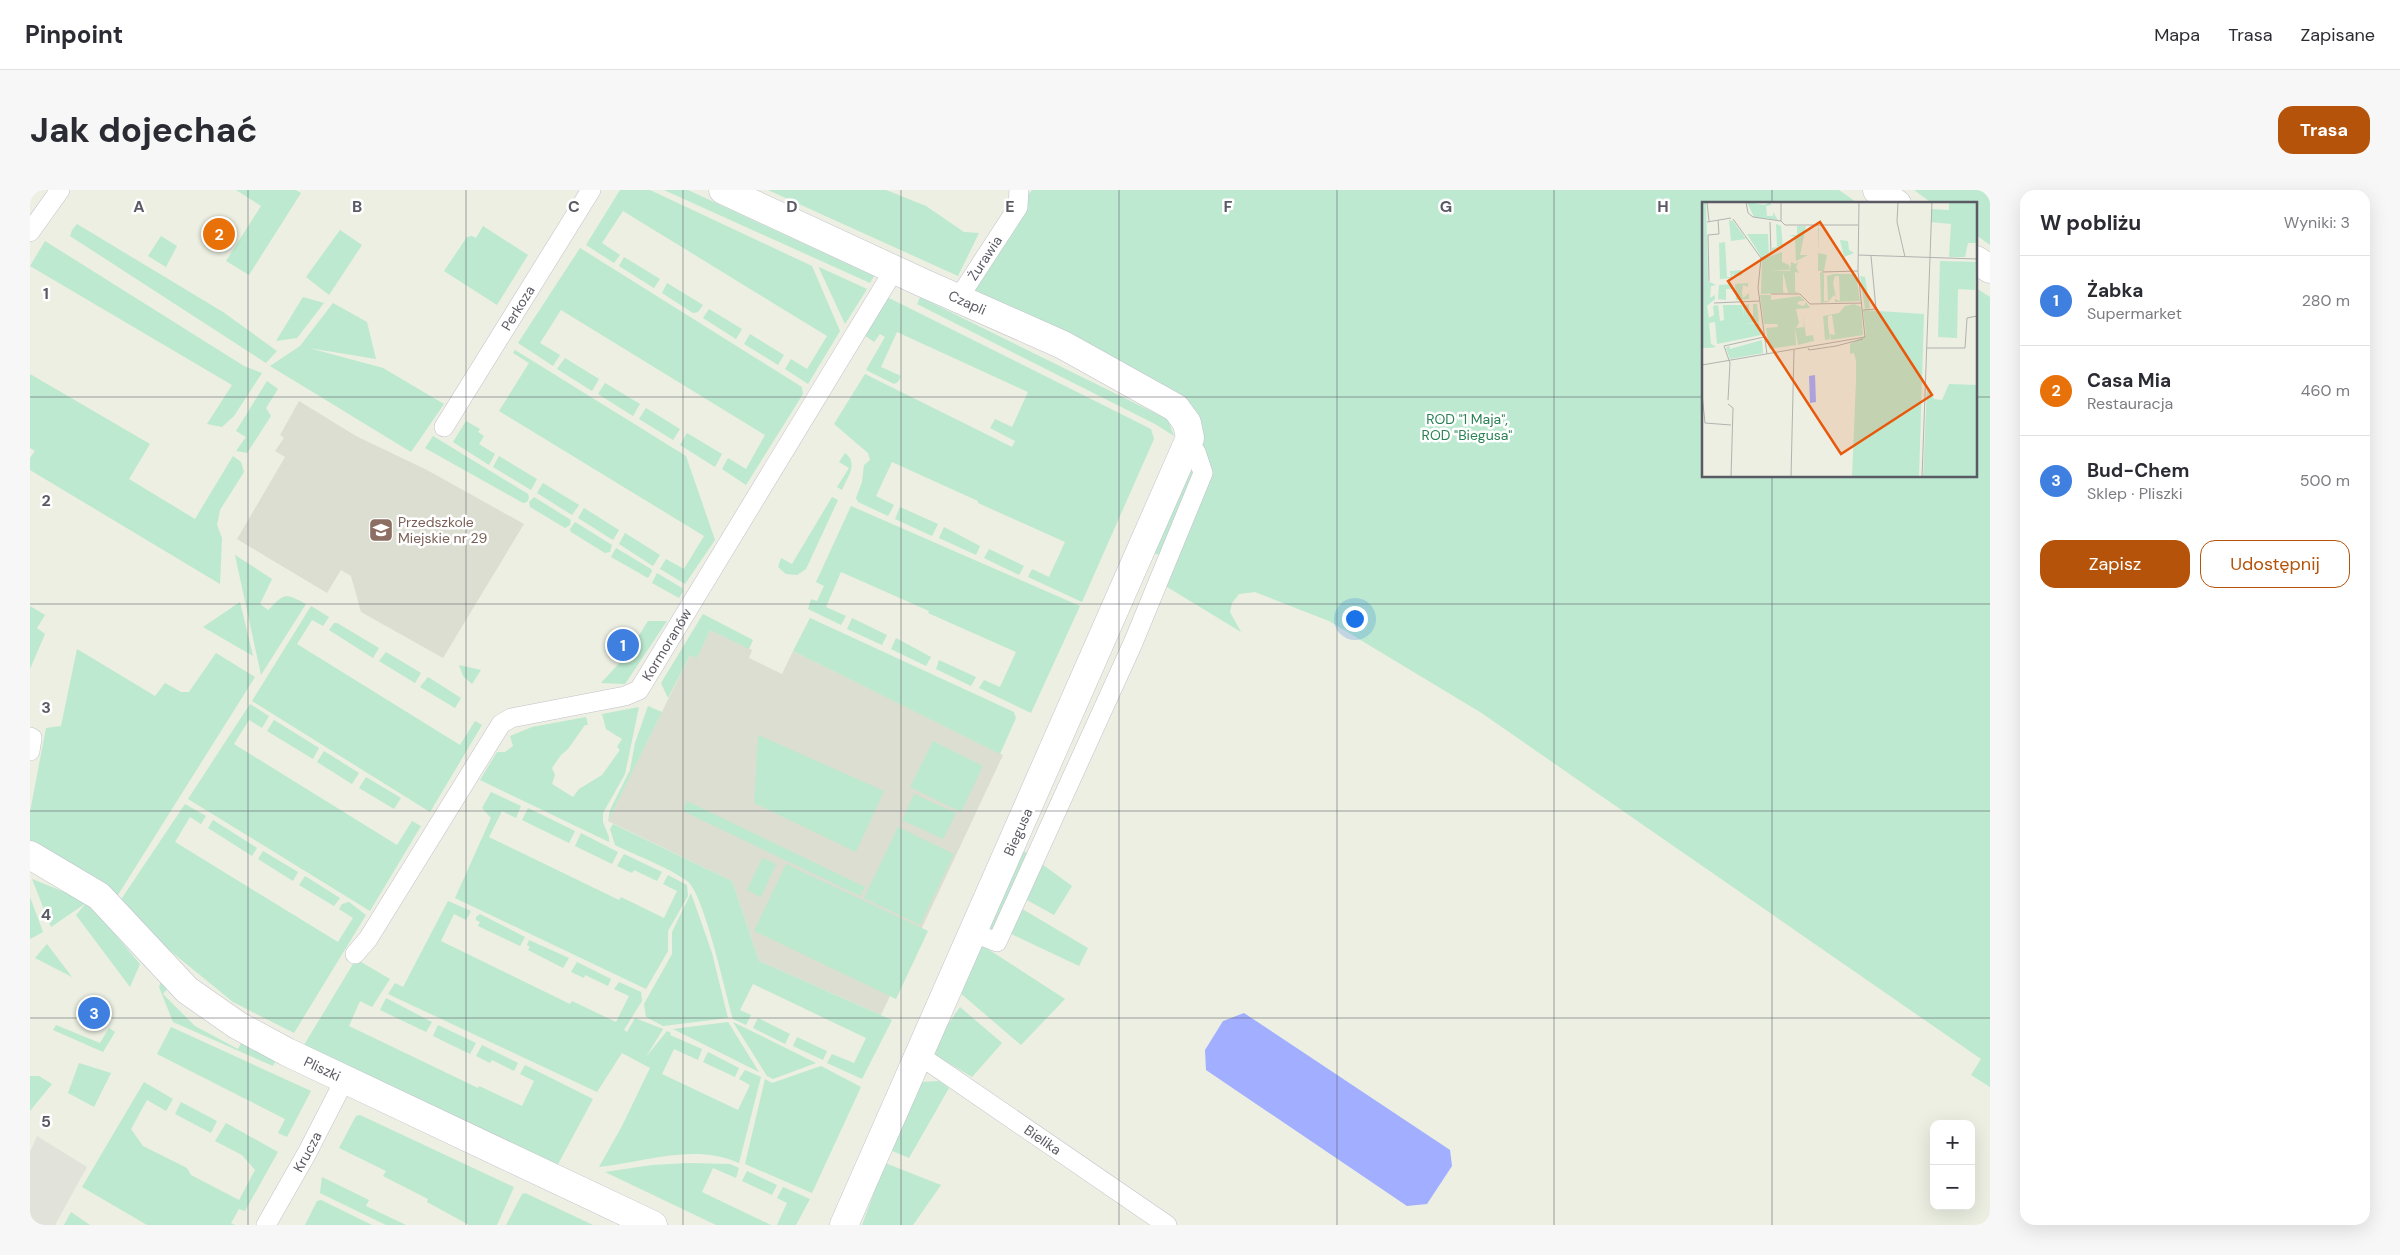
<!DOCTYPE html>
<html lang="pl">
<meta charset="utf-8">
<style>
:root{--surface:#fff;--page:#f7f7f7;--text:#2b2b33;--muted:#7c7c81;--line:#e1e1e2;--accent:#b45309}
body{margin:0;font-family:"DM Sans",sans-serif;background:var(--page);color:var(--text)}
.controls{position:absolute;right:15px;bottom:15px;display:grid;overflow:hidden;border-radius:10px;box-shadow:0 5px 20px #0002}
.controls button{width:45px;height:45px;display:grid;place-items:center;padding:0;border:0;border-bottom:1px solid var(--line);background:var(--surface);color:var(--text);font:25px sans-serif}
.you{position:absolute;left:1324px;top:428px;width:18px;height:18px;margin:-12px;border:4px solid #fff;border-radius:50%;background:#1a73e8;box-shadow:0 0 0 8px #1a73e833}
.badge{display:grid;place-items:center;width:32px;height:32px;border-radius:50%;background:var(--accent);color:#fff;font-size:16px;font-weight:700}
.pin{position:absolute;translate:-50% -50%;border:2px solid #fff;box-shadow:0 1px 5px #0006}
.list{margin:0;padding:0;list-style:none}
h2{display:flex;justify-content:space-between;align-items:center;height:65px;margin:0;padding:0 20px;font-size:21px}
h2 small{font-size:16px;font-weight:400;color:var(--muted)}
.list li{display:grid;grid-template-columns:32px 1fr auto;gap:15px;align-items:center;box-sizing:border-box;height:90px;padding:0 20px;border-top:1px solid var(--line)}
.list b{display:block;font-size:19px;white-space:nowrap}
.list p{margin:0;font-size:16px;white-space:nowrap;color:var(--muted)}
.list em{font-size:16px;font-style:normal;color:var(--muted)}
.actions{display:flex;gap:10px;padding:15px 20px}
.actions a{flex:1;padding:11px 0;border:1px solid var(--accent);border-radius:15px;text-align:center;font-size:18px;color:var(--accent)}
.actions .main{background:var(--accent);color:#fff}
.map{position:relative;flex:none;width:1960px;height:1035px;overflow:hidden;border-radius:15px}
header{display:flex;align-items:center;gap:30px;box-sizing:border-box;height:70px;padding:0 25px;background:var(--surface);border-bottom:1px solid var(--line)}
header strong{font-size:24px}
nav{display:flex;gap:28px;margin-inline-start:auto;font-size:18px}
.intro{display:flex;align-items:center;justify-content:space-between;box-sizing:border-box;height:120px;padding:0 30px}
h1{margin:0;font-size:35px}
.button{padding:12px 22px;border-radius:15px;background:var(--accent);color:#fff;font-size:18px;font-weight:700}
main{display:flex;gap:30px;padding:0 30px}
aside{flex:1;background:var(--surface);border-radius:15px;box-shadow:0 5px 20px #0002}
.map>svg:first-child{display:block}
.industrial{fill:#e1e2da}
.education{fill:#dcded1}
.green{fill:#bce9cf}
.water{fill:#a2aeff}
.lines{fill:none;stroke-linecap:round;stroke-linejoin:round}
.street-casing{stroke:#c2c1ca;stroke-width:20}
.secondary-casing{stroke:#c2c2cc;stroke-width:29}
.street{stroke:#fff;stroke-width:19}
.secondary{stroke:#fff;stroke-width:28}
.grid{fill:none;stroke:#5a5a64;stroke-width:1;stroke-opacity:0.55}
.labels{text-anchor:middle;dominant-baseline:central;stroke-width:5;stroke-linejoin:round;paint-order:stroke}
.street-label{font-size:14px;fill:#5a5a64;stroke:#fff}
.park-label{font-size:14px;fill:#2c8255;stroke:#fff}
.education-label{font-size:14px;fill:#785e54;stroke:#fff;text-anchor:start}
.inset-road{fill:none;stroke:#b2b3b0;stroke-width:1}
.view{fill:#e8590c;fill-opacity:0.15;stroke:#e8590c;stroke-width:2.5}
.inset-edge{fill:none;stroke:#5a5a64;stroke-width:2.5}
.grid-label{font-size:16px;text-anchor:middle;font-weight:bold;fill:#5a5a64;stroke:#fff;stroke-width:5;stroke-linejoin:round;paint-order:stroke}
</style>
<header>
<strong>Pinpoint</strong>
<nav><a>Mapa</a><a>Trasa</a><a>Zapisane</a></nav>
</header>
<div class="intro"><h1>Jak dojechać</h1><a class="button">Trasa</a></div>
<main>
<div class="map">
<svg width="1960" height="1035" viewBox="0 0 1960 1035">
<rect width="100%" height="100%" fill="#ecefe2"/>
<polygon class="industrial" points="7,946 57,977 25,1035 0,1035 0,962"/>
<g class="education">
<polygon points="269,211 326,246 397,280 494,334 413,468 331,422 321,386 311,380 297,403 207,349 255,267 245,261 254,248 250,245"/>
<polygon points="680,440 722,460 719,468 752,484 763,461 973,565 851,825 729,771 702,691 578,631 660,465 667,467"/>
</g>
<g class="green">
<polygon points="206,0 266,0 271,3 219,85 196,71 231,16"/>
<polygon points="590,0 620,0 782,76 810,141 778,194 755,179 761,169 777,179 797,146 593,21 572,53 590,65 584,73 556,55"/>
<polygon points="634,0 658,0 844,86 840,93"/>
<polygon points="738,0 856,0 896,16 934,42 949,43 928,86"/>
<polygon points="1002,0 1809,0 1829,14 1674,14 1674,286 1946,286 1946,98 1960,107 1960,897 1941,885 1951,869 1450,522 1299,431 1225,402 1209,404 1202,413 1200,422 1211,442 1129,392 1138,368 1112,359 1157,233 928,109 988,17"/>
<polygon points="1884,0 1960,0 1960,55 1946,45 1946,14 1903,14"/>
<polygon points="47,34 193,122 247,161 236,173 40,46 42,40"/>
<polygon points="453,36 498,65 467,115 414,81 437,47 442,46 446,48"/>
<polygon points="310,40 332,55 299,105 276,87"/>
<polygon points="131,46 147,56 136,77 118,66"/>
<polygon points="15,51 214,176 232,183 204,226 192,237 177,234 202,195 0,76"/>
<polygon points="550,58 772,197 773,204 716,295 692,279 698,268 716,279 735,245 531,120 510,153 530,165 523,176 488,153"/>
<polygon points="594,67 630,89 624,98 589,76"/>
<polygon points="789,77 837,99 815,134 789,78"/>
<polygon points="637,93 673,115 668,122 663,123 632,103"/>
<polygon points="273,107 294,113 267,148 246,151"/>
<polygon points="857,107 1121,239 1124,249 1052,412 998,387 1002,379 1019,387 1035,352 948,313 948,311 862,272 846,306 864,315 858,326 828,312 826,308 832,292 834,275 840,270 838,263 804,234 835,184 982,257 985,251 960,238 965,229 982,237 998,202 867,142 851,177 871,186 868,192 864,194 836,180 855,147 850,144 844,152 834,145"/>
<polygon points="890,107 1135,228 1139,232 1144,246 1125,234 887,114"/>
<polygon points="303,113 337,132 346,169 279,158 353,178 414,214 381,262 240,176 270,156"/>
<polygon points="679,119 712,139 706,149 673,128"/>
<polygon points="720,144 754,165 748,175 714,154"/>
<polygon points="485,160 656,266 685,350 655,394 630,379 636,369 654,379 674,346 469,221 499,173 483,163"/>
<polygon points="535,168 569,189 562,201 527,179"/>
<polygon points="0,184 120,254 99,289 165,329 203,266 211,272 214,282 190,320 187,335 192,348 190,394 0,280 0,268 5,261 0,258"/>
<polygon points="237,191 248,199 236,218 241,226 217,263 206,261 216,247 206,241"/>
<polygon points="575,193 610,214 603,226 568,204"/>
<polygon points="616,218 650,239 643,250 609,229"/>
<polygon points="436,231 450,239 448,242 454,246 449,254 465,264 459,275 423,252"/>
<polygon points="657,243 692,264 685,277 650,255"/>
<polygon points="403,246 498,304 499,308 497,312 493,313 395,258"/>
<path d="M815,263c14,10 2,25 -3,37l-5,-3 12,-19 -10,-6z"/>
<polygon points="469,266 507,289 501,300 463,277"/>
<polygon points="513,293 549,315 542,325 507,303"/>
<polygon points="504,307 541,330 540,335 535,338 500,317 499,312"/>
<polygon points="802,307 808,310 776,379 767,385 756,384 748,377 751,368 762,374"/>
<polygon points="821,316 1050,416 1001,523 949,498 954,490 970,497 986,462 898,423 899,421 811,382 796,417 816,426 811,435 778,419 781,409 787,411 794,396 786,392"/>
<polygon points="870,317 908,334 902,346 865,329"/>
<polygon points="554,318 589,340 583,350 548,328"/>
<polygon points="545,332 582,355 580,362 575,363 541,342 540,339"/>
<polygon points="914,337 950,356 946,365 909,348"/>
<polygon points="595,343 630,365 623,376 589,354"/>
<polygon points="586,358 621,379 622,381 618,388 581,367"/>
<polygon points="959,359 994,376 989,385 954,368"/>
<path d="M205,365l37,24 -12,25 8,6c17,-16 15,-18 38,-6l-45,71z"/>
<polygon points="627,383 652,398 653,401 649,408 622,393"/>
<polygon points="210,412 223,466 173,437"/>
<polygon points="0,416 15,425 7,438 15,444 0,479"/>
<polygon points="281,416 299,427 293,436 282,430 267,454 430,555 445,531 452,535 400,622 222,511"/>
<polygon points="673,424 723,450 719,459 680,440 667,468 660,465 638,508 631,493"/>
<polygon points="780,428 984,522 986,528 970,564 763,461"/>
<polygon points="822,428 857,445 852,455 817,439"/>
<polygon points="618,431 637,431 595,494 571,493 596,466"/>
<polygon points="304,433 307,433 349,458 343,468 299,440"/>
<polygon points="866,448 901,467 896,476 861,459"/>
<polygon points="47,459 125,506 135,493 151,502 159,502 186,463 225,487 86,708 0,654 0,622 16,538 31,536"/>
<polygon points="356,462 391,483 385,493 349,471"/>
<polygon points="909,470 946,487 941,496 906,479"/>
<polygon points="429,475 451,480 442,494 433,486"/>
<polygon points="398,487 431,508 425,518 390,497"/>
<polygon points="220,514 239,526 232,538 219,530 204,554 367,655 382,631 391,636 340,721 158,609"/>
<polygon points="618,516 632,522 578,631 580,620 600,580 605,553"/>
<polygon points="609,517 595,584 573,623 573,632 579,647 579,652 450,590 467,562 475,562 483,556 480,546 502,537 556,527 558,535 555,535 538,559 531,565 522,578 525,585 522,594 543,607 549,599 572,585 590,560 587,557 592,549 576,539 572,524"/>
<polygon points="244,530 289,558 283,569 237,541"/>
<polygon points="728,545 854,601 826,662 724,613"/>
<polygon points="903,551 953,576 931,622 880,597"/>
<polygon points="294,561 329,583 322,594 287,572"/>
<polygon points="336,587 371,608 364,619 329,598"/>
<polygon points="461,602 491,616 486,628 472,621 459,647 589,710 591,707 634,728 647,701 633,694 638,685 657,695 658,706 638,741 638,761 616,799 425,708 461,628 452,618"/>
<polygon points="884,604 926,623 913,649 872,630"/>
<polygon points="657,611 835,697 830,706 653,621"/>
<polygon points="155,614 176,626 171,634 160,627 145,652 308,752 323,728 309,719 312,714 319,712 336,725 264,843 203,812 122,746 88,714"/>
<polygon points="498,618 545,641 539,653 492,630"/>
<polygon points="183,630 227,658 222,666 178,638"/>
<path d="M583,634l119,57 27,80 133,59 -30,59 -35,-16 5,-9 22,9 12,-25 -113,-54 -13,26 11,5 -5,10 -13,-6c-7,-24 -29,-126 -46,-138 -17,-13 -52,-26 -72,-36l-5,-16z"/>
<polygon points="868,637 924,664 890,735 834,708"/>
<polygon points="551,643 588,662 582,674 545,656"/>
<polygon points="990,658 1042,696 1024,725 988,705 984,714 1058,758 1049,776 979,743 967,752 953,747"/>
<polygon points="233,661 268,682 263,691 228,669"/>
<polygon points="594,664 632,682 627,691 604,680 602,683 587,676"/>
<polygon points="732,668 746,674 731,707 717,700"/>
<polygon points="756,674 898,741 866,809 724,741"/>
<polygon points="275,686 310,708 304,716 269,695"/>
<polygon points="2,689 57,711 110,774 100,797 46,725 56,713 21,737"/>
<polygon points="661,703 682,763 698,828 633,836 616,827 614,814 642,764 642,742"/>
<polygon points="0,707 13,742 0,749"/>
<path d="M418,711l23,10 -5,9 -12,-6 -13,27 129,63 2,-3 44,21 13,-26 -15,-7 5,-7 22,10 1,9 -18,29 3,2 8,-14 28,11 -17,28 21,-26 4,2 -1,2 32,14 -4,11 -24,-11 -12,25 76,36 12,-25 -11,-6 6,-9 16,7 -22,86c-45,-20 -94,-1 -140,4l23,-41 28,-58 -28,-15 -25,39 -209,-98 7,-11 8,4z"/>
<polygon points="450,724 495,747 490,756 448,736 450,732 446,730 446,727"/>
<polygon points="499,750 539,768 533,778 498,760 500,757 497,755"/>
<polygon points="17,754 42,787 5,768"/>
<polygon points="950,754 1035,809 991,855 929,802"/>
<polygon points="326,769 360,789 342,817 330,811 319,836 448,898 449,896 492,916 504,891 490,884 495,875 563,909 527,976 274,855"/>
<polygon points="547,772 581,789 578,796 555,785 554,788 541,782"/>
<polygon points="131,791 140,795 133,804 165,836 208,859 213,849 248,866 243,876 143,832 129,797"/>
<polygon points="356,808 402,832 396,842 350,820"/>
<polygon points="930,817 972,853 942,887 905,865 908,848"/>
<polygon points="728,828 760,844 755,854 723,838"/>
<polygon points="698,832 729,882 643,839"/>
<polygon points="703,832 786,873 743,889 737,886"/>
<polygon points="26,835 70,853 79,838 85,842 73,862 23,840"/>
<polygon points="408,835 446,853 440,864 403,846"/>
<polygon points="141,837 281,901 257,947 248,943 255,929 127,864"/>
<polygon points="767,847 797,861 793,870 763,856"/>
<polygon points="452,855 488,873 484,881 462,870 460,873 446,866"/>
<polygon points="678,862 709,878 705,887 673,872"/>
<polygon points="49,873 81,883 64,917 38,903"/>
<polygon points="791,876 831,897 782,1003 715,974 735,889 742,893"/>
<polygon points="0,886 9,886 22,894 0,921"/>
<polygon points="909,891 919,898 879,968 860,960 890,892"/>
<polygon points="114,892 143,909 136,921 117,910 101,939 113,956 157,978 161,985 209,1010 225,980 212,965 185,951 196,933 248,962 215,1021 209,1019 201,1033 205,1035 117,1035 52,997"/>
<polygon points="151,912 187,931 181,943 145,924"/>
<polygon points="330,925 484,997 467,1035 439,1035 397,1012 398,1009 353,986 356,981 309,958 326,926"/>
<polygon points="659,973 700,974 709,978 706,988 683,978 672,1002 741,1035 686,1035 575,982 622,975"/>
<polygon points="855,973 911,995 883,1035 832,1035"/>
<polygon points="717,981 747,995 742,1005 712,991"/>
<polygon points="292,987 339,1010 336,1016 376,1035 356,1035 290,1003"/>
<polygon points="753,997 780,1009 766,1035 747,1035 757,1013 747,1008"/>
<polygon points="495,1003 563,1035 476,1035 492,1004"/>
<polygon points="291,1010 342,1035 275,1035 287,1011"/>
<polygon points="41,1022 60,1035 34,1035"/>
</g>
<polygon class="water" points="1214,823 1420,960 1422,976 1397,1014 1377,1016 1176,880 1175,860 1193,831"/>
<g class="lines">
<defs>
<g id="street">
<polyline points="0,42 30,0"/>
<path id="s1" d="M928,109l60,-92 1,-17"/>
<path id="s2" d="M414,237l147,-237"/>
<polyline points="0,547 2,548 0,561"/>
<polyline points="944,743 967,752 1103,453 1173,283 1166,262 1157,257"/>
<path id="s3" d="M325,764l13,-15 133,-215 10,-6 114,-22 14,-6 255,-420"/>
<path id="s4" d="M889,865l248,170"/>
<path id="s5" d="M236,1035l41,-72 38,-74"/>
</g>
<g id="secondary">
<path id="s6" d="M693,0l198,92 142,63 113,63 11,15 3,15 -346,787"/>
<polyline points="1847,0 1867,14"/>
<polyline points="1946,70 1960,79"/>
<path id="s7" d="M0,665l69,41 88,94 50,35 50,27 366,173"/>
</g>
</defs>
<use href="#street" class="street-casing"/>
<use href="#secondary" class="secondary-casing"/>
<use href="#street" class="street"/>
<use href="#secondary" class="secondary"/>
</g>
<path class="grid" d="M218,0v1035M436,0v1035M653,0v1035M871,0v1035M1089,0v1035M1307,0v1035M1524,0v1035M1742,0v14M0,207h1674M1946,207h14M1742,286v749M0,414h1960M0,621h1960M0,828h1960"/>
<defs>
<symbol id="school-square" viewBox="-11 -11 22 22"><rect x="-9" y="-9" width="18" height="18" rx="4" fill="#8d6e63" stroke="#fff"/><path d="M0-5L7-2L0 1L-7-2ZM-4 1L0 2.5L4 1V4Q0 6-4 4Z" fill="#fff"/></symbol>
</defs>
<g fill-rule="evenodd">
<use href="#school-square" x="337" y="326" width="28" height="28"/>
</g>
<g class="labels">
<g class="street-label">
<text stroke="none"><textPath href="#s1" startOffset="49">Żurawia</textPath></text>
<text stroke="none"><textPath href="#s6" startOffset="269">Czapli</textPath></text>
<text stroke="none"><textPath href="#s2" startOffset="140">Perkoza</textPath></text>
<text stroke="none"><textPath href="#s3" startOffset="469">Kormoranów</textPath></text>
<text transform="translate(988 642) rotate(-66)">Biegusa</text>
<text stroke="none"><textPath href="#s7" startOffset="366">Pliszki</textPath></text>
<text stroke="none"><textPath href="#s4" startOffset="150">Bielika</textPath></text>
<text stroke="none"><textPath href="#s5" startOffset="84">Krucza</textPath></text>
</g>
<g class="park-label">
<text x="1437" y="229">ROD "1 Maja",<tspan x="1437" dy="16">ROD "Biegusa"</tspan></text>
</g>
<g class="education-label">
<text x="368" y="332">Przedszkole<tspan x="368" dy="16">Miejskie nr 29</tspan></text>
</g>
</g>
<g transform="translate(1672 12)">
<rect width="275" height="275" fill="#ecefe2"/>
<path d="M0,0h4l2,79 8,4 -5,1 -1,12 5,-3v4l-8,7 2,12 5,-3 -1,-9 5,-1 2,16 4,-1 -1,-15h19l2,13 -1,-12 6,-2v13l4,3v-16h4l2,18 -15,2 15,-1 2,12 -44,9 -2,-22 -6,1 2,21 5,3 -8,1h-6zM45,0l17,3 7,-3v3l-5,1 1,10h6v-4l5,8 -24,-3zM247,0h28l-1,41h-8l-3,14h-16l2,-33 -20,-2v-13l18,1zM27,18l4,1 13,18 -15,2zM74,22l5,2 2,22 -11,3v-3l5,-1zM95,24h9l-6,29h8l-12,6 -1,-24 -6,-2h8zM117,26l-1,25 9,2 -3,16h-6v-43zM45,32h21l1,21 -7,3zM138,38l8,1 1,9 5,3 -10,4zM23,40l2,35h4l-1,-6h3l8,-1 1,5 -8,2 -1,-5 -1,6 -12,1 -1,-36zM80,50v10l7,3 1,5h-20l20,1 1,-9 5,2 3,-3 -3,6 3,6 -4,-1v19l3,2h-10l-5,-21v20l3,1 -25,1 1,-35zM238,59l36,1 -1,28 -17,-1 -1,49 -19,-1zM118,70l4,2v27h4l-1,-25 7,-2h22l4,27 -25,1v-3l5,2 -1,-25h-4l-2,7 3,15 -2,-3 -6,7 -7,1zM158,74l5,1 5,31 -5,1zM46,81v4l-5,-2 -1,8 1,5 6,-5v6l-13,1 -1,-16zM30,82v5h-6v11l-8,-1 1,-14zM58,93h11v5l29,-4 5,5h-6l-2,3 7,2 2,-4 4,6 -14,1 3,14 -3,5 8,-1 -1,-12 3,21 7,-1 1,6 -16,4 -3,-17 1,17 -27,4 -3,-21 12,-1 -1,-3h-13zM152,102l7,3 2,28 -32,5 -1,-6 5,1 -3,-20 -4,1v8l2,15 -5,1 -2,-24 16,-3 6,-7zM161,108l61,4 -5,163h-67l4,-97v-19l-2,-8 -4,1v-10l16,-9zM60,138l1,13 -33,6 -4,-11 3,-2 1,3zM247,182l28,1v92h-54l4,-90 7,12 8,1z" fill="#bce9cf"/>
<path d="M113,173l1,27 -6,1 -1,-27z" fill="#a2aeff"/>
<path class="inset-road" d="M5,0l2,19M44,0l2,11 5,4 28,4M79,0v19M196,0l-1,20 8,35M31,17l28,39 -3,30 9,66M79,19l4,4h73M5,20l24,-4M156,53l119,4M59,56l10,-4 -1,-32M120,70l36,-1M7,79l-1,-46 11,-1 -1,-14M69,92h29l10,10 52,-1M12,101l45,-2M161,108l13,-1 -5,-53M106,146l1,2 27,-4 27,-7M225,146h38M263,146l2,-30 10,-2M0,163l163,-28 -7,-66 1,-69M0,192l3,29 26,2M26,198l2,-37 -6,-17 40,-9M26,202l5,4 -2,69M89,275l3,-127M220,275l10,-275"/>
<path class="view" d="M118,20l112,173 -91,59 -113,-173z"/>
<rect width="275" height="275" class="inset-edge"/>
</g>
<g class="grid-label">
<text x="109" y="22">A</text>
<text x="327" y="22">B</text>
<text x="544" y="22">C</text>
<text x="762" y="22">D</text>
<text x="980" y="22">E</text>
<text x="1198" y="22">F</text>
<text x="1416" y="22">G</text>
<text x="1633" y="22">H</text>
<text x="16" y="109">1</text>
<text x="16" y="316">2</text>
<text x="16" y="523">3</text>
<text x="16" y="730">4</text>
<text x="16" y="937">5</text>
</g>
</svg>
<div class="controls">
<button>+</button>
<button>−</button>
</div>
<div class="you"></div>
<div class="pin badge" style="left:593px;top:455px;background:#3f7fe0">1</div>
<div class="pin badge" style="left:189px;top:44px;background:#e8710a">2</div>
<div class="pin badge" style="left:64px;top:823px;background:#3f7fe0">3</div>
</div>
<aside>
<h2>W pobliżu<small>Wyniki: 3</small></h2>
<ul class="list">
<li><span class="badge" style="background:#3f7fe0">1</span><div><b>Żabka</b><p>Supermarket</p></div><em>280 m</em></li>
<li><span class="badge" style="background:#e8710a">2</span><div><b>Casa Mia</b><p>Restauracja</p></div><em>460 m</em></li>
<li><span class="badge" style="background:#3f7fe0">3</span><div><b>Bud-Chem</b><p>Sklep · Pliszki</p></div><em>500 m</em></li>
</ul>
<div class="actions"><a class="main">Zapisz</a><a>Udostępnij</a></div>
</aside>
</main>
